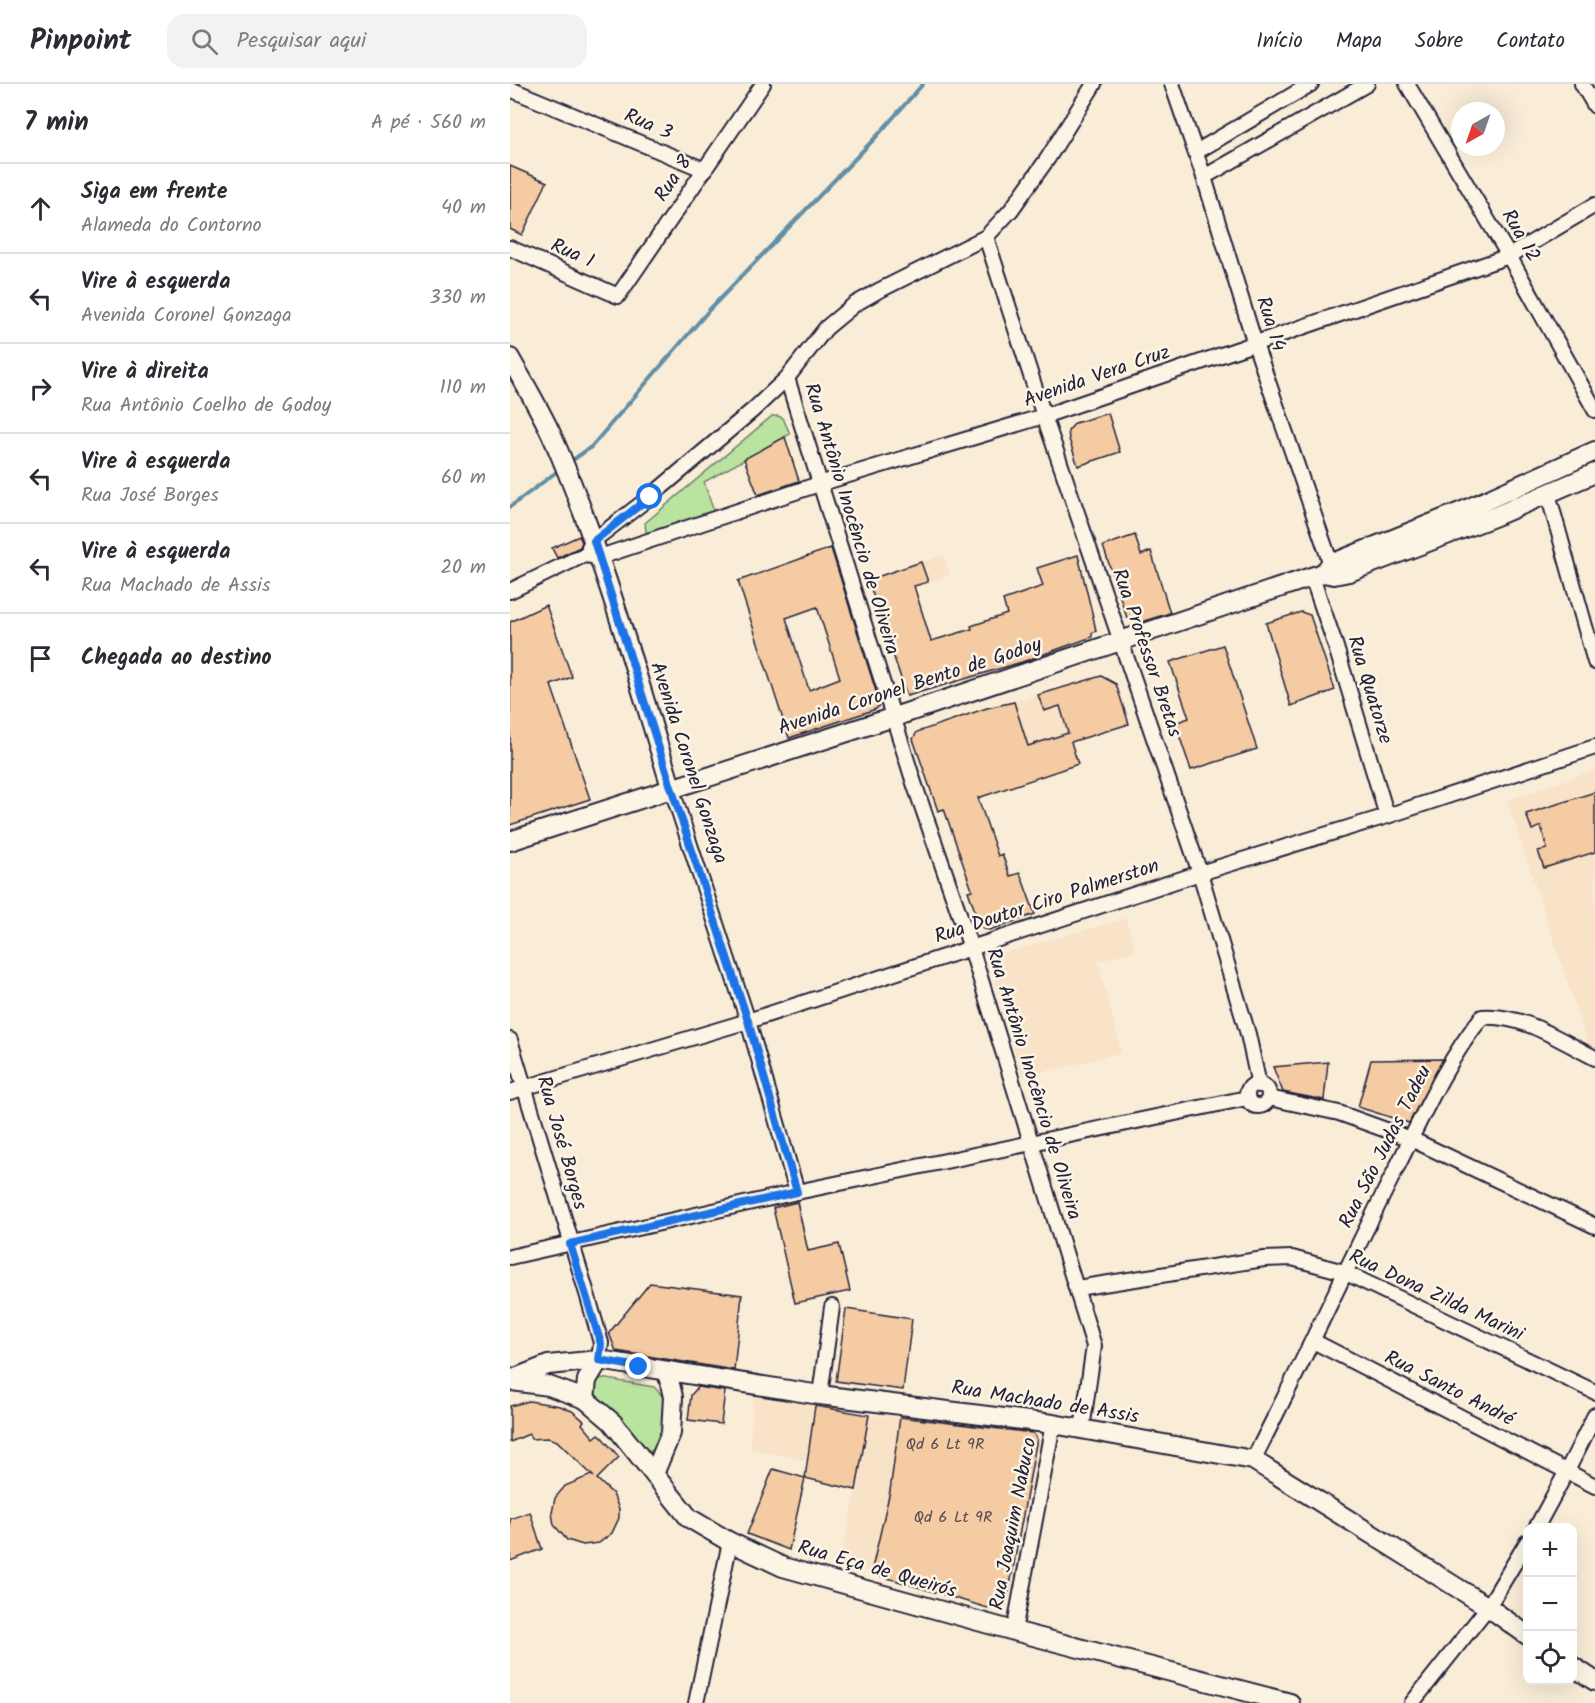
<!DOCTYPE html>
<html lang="pt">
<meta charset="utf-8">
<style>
:root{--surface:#fff;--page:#f2f2f3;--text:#2b2b33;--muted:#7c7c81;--line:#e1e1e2}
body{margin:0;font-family:Kalam,sans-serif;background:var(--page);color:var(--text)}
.controls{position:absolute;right:18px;bottom:18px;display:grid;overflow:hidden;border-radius:12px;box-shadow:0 6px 24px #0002}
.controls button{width:54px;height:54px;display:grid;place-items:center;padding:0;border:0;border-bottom:2px solid var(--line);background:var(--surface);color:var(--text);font:30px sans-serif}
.compass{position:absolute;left:941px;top:18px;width:54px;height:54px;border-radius:50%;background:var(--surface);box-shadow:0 6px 24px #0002;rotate:220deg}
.stop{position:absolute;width:18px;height:18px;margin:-14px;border:4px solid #1a73e8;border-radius:50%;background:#fff}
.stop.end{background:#1a73e8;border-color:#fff;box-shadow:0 2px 6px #0008}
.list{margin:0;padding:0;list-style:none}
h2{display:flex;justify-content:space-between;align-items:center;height:78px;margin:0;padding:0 24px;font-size:26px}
h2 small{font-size:20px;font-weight:400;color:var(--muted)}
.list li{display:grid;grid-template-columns:39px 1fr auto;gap:18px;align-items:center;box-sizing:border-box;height:90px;padding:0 24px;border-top:2px solid var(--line)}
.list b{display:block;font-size:22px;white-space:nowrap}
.list p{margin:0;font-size:20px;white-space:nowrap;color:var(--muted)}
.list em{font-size:20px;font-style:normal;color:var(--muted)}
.icon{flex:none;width:33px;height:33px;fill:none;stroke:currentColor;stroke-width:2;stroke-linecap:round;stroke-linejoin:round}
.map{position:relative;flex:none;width:1085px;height:1619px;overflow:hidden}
header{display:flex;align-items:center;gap:36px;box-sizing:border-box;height:84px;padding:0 30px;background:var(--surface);border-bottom:2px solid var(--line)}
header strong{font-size:28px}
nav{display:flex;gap:33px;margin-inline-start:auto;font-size:21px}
.search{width:420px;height:54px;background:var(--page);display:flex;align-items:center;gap:15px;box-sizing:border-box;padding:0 21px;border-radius:18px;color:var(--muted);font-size:22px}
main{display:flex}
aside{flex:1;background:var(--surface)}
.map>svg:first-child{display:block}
.built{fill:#f8e3c8}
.green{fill:#b9e39f;stroke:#6e826d;stroke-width:1.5}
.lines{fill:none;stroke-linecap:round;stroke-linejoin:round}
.stream{stroke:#628fa6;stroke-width:4}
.building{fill:#f4cba3;stroke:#22223b;stroke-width:1.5;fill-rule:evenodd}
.street-casing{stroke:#22223b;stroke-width:18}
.secondary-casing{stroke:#22223b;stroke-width:22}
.street{stroke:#fcf5e5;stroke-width:14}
.secondary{stroke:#fcf5e5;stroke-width:18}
.route{stroke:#1a73e8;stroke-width:8}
.labels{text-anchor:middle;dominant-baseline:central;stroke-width:5;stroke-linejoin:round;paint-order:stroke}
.number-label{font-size:16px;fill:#564c55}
.street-label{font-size:20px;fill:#22223b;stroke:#fcf5e5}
</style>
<header>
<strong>Pinpoint</strong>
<div class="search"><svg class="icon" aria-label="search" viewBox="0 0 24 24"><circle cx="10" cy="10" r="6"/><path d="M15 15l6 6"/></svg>Pesquisar aqui</div>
<nav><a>Início</a><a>Mapa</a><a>Sobre</a><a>Contato</a></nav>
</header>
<main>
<aside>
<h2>7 min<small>A pé · 560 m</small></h2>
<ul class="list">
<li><svg class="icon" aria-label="ahead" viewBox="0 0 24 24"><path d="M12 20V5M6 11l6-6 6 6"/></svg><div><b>Siga em frente</b><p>Alameda do Contorno</p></div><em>40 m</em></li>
<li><svg class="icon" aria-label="left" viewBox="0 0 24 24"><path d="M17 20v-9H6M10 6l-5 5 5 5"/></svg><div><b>Vire à esquerda</b><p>Avenida Coronel Gonzaga</p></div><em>330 m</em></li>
<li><svg class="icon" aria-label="right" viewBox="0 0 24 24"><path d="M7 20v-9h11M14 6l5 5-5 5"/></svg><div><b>Vire à direita</b><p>Rua Antônio Coelho de Godoy</p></div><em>110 m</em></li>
<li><svg class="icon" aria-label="left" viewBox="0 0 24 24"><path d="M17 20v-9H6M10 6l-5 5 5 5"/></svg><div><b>Vire à esquerda</b><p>Rua José Borges</p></div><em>60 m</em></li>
<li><svg class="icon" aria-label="left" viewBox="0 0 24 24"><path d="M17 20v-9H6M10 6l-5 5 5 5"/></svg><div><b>Vire à esquerda</b><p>Rua Machado de Assis</p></div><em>20 m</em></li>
<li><svg class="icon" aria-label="arrive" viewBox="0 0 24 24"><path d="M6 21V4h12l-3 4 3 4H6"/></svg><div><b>Chegada ao destino</b></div></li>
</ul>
</aside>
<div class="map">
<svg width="1085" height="1619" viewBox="0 0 1085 1619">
<rect width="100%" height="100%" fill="#faedd8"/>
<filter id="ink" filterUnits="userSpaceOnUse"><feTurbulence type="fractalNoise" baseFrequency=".0167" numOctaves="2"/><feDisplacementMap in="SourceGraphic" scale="12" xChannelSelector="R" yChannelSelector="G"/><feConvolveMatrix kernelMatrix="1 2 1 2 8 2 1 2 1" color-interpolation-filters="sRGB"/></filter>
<g filter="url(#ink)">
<g class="built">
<polygon points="434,471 440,491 364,515 358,496"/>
<polygon points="545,606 568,680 528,693 504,618"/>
<polygon points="1085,686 1085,962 1078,962 997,716"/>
<polygon points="616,834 625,867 588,877 612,969 512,993 479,873"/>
<polygon points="243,1307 305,1320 298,1377 240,1365"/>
<polygon points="359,1331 390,1333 380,1407 361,1489 329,1480 346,1406"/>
</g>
<g class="green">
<polygon points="262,332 268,332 273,334 280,350 194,398 204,428 140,450 136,448 135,439"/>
<path d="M91,1294l53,9c22,18 11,39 4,61l-7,3 -7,-2 -47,-50c-6,-9 -3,-15 4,-21z"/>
</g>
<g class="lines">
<g class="stream">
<polyline points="60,378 81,363 200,225 366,53 413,0"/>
<polyline points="0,423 49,386"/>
</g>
</g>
<g class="building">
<polygon points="0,82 37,98 12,151 0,145"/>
<polygon points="598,329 610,368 568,382 559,355 558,347 565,339"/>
<polygon points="275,353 289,397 248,411 234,375"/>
<polygon points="625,451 631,471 641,467 660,529 628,539 617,534 593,462"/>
<polygon points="69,452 72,458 70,463 47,474 42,464"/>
<path d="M321,464l49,156 -4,5 -87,29 -51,-157zM307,523l23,71 -31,12 -23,-72z"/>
<polygon points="568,471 584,537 586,547 582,549 582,553 512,578 397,612 358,496 411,478 418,498 404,502 421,557 462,545 461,542 497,530 493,516 533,502 527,484"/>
<polygon points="36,521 62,593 41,601 80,715 0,741 0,538"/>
<polygon points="791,528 800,531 825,606 781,622 756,539"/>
<polygon points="713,561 747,665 681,686 665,639 679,634 660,578"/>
<polygon points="591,592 606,600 619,640 561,658 568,680 468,714 488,772 492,770 500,792 510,789 525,830 480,846 474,845 470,841 458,807 462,806 434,725 428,727 403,655 407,648 477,624 504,618 518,662 558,649 550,622 534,627 528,611"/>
<polygon points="1085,708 1085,768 1034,784 1028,767 1037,765 1031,742 1022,746 1016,730"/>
<polygon points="933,975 899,1039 848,1023 861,976"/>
<polygon points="818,978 814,1016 773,1008 763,983"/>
<polygon points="287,1118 298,1167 329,1160 340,1207 285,1219 263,1124"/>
<polygon points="140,1199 232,1211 224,1286 106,1267 99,1249"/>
<polygon points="336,1225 402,1235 393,1306 326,1297"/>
<polygon points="188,1303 215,1307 211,1340 178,1336 181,1311"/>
<polygon points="19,1317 50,1322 62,1327 74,1337 72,1340 84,1354 89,1350 109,1373 87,1395 103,1410 109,1425 109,1434 102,1449 89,1459 73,1461 57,1456 44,1441 42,1429 45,1414 55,1402 81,1391 84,1393 47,1357 38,1354 21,1355 19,1350 0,1358 0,1322"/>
<polygon points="305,1322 359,1331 346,1406 295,1394"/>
<polygon points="390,1333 523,1349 527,1355 498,1512 481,1525 361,1489 380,1407"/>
<polygon points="263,1385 295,1394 279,1466 237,1450"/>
<polygon points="20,1428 32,1465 0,1477 0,1435"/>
</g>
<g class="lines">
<defs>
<g id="street">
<polyline points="662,0 694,93 745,260 824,489"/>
<polyline points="897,0 999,172 1085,326"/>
<polyline points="1072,0 1085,22"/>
<polyline points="0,5 195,86"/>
<polyline points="686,68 801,0"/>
<polyline points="694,93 857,0"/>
<polyline points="476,153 534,332 690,789 738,950 749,1001"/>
<polyline points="0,164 108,212 253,0"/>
<polyline points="277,294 404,699 461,864 584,1262 572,1345"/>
<polyline points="1038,410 1085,578"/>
<polyline points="79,463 83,457 140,413 243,326 277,294 316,244 345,220 368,207 476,153 501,126 538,74 584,0"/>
<polyline points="802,493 825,560 877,732"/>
<polyline points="0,507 74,471 90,473 309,400 534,332 999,172 1085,121"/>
<polyline points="161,703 238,937 287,1108"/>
<polyline points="0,956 78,1213 91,1259 89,1276"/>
<circle cx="748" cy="1011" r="11"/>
<polyline points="0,1008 238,937 690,789 877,732 1085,663"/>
<polyline points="759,1014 829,1029 901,1055 1085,1142"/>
<polyline points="0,1173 287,1108 737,1014"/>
<polyline points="567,1204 754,1175 782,1174 834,1188 1085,1308"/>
<polyline points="803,1257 1085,1402"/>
<polyline points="310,1311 322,1223"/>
<path d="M743,1376c50,-97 95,-196 144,-293 25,-50 50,-107 85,-150 41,-3 77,23 113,41"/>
<polyline points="1026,1444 1057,1387 1085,1331"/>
<polyline points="504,1547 543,1340"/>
<polyline points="186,1619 220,1458"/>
<polyline points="902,1619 978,1523 1017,1458"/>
</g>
<g id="secondary">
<path d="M0,274c15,27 31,53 43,80 49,113 82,232 118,349"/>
<polyline points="813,489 824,491 839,488 986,432 1085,389"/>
<polyline points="0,757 384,633 813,489 821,480 955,426 1085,367"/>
<polyline points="0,1296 38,1281 89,1276 310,1311 543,1340 743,1376 978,1523 1017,1551"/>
<polyline points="2,1297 39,1302 75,1315 102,1338 179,1434 220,1458 273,1483 504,1547 780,1619"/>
<polyline points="75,1315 77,1296 89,1276"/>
<polyline points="144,1390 161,1349 163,1313 157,1287"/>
<polyline points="1062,1582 1085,1597"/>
</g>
</defs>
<use href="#street" class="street-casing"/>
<use href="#secondary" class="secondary-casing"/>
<use href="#street" class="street"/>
<use href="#secondary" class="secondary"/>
</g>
</g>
<g class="lines" filter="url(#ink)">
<polyline class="route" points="129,1283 89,1276 91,1260 60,1160 287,1108 238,937 161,703 84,457 140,413"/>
</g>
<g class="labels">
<g class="number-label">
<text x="435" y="1360">Qd 6 Lt 9R</text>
<text x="443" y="1433">Qd 6 Lt 9R</text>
</g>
<g class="street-label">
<text transform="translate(138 41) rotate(23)">Rua 3</text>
<text transform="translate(164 95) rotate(-56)">Rua 8</text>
<text transform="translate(1010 152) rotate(60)">Rua 12</text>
<text transform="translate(62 170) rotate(24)">Rua 1</text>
<text transform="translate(760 240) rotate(72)">Rua 14</text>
<text transform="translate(587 293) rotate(-19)">Avenida Vera Cruz</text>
<text transform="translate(341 435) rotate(73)">Rua Antônio Inocêncio de Oliveira</text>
<text transform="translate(636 569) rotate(71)">Rua Professor Bretas</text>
<text transform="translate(400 603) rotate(-18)">Avenida Coronel Bento de Godoy</text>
<text transform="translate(859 606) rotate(73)">Rua Quatorze</text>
<text transform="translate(178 679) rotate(72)">Avenida Coronel Gonzaga</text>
<text transform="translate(537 818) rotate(-18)">Rua Doutor Ciro Palmerston</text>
<text transform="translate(523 1000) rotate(73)">Rua Antônio Inocêncio de Oliveira</text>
<text transform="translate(51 1059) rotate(74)">Rua José Borges</text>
<text transform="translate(876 1063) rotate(-63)">Rua São Judas Tadeu</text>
<text transform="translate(926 1212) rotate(25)">Rua Dona Zilda Marini</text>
<text transform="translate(939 1305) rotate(27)">Rua Santo André</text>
<text transform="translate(535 1319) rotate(9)">Rua Machado de Assis</text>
<text transform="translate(504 1440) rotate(-79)">Rua Joaquim Nabuco</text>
<text transform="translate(367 1486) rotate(16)">Rua Eça de Queirós</text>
</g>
</g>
</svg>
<div class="controls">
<button>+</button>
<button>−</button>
<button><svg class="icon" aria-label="locate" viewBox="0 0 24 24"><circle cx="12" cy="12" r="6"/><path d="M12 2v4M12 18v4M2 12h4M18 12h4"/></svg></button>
</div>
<svg class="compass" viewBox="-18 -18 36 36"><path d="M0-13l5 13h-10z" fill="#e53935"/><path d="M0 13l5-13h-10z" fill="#7c7c81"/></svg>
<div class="stop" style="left:140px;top:413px"></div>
<div class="stop end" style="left:129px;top:1283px"></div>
</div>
</main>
